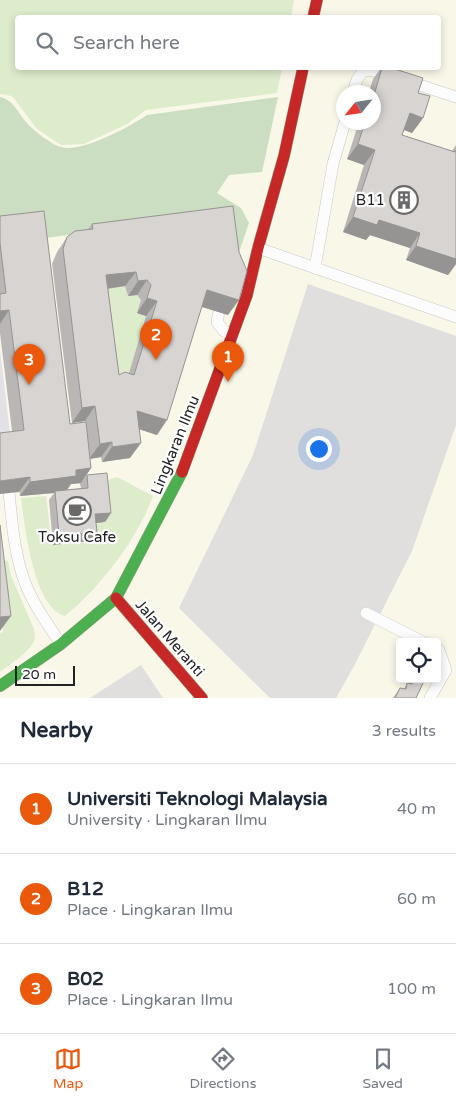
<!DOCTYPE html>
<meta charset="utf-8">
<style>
:root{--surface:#fff;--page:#f2f2f3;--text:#1f2937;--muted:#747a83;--line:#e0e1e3;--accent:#ea580c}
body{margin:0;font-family:"Varela Round",sans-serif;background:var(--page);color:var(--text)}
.controls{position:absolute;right:15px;bottom:15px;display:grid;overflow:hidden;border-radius:5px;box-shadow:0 2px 8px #0003}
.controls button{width:45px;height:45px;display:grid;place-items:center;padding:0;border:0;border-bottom:1px solid var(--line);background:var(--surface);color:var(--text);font:25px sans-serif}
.compass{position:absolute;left:336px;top:85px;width:45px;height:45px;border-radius:50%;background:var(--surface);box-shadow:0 2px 8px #0003;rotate:240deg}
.scale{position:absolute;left:15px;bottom:12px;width:60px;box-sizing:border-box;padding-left:5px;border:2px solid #222;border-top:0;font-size:14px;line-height:18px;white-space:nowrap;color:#222;-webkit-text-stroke:4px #fff;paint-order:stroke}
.you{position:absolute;left:318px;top:448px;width:18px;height:18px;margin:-12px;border:4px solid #fff;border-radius:50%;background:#1a73e8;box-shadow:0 0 0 8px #1a73e833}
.badge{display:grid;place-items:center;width:32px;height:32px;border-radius:50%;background:var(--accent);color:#fff;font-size:16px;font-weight:700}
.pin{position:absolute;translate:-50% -41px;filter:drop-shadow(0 1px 2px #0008)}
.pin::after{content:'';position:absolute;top:26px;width:18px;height:15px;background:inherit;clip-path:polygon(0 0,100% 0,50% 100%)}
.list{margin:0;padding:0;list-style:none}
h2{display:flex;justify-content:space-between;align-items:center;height:65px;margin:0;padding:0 20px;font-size:21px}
h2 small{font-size:16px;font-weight:400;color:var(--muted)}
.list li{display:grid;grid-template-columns:32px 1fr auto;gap:15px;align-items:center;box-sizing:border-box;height:90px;padding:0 20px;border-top:1px solid var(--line)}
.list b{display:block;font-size:19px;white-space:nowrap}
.list p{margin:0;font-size:16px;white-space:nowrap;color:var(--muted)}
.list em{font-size:16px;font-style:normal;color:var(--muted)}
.icon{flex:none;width:28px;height:28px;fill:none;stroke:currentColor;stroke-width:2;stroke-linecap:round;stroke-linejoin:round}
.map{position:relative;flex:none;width:456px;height:698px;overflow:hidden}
.search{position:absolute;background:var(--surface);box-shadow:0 2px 8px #0003;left:15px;right:15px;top:15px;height:55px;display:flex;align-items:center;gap:12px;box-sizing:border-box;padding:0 18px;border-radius:5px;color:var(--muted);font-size:19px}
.sheet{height:335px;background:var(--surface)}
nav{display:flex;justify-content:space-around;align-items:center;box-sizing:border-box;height:70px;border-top:1px solid var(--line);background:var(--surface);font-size:14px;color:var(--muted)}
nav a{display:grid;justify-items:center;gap:2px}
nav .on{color:var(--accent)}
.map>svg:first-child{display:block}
.education{fill:#f8f7e8;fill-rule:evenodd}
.grass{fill:#ddeccb}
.forest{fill:#cbdec1}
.parking{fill:#e0dfde}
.plaza{fill:#e2e1e5}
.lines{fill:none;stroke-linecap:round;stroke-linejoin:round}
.lane-casing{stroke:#c9c8c7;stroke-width:12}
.fast-casing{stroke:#999a82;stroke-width:12}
.jam-casing{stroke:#999a82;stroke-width:12}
.lane{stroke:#fdfcfc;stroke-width:11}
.fast{stroke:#4caf50;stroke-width:11}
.jam{stroke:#c62828;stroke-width:11}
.wall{fill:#b9b6b5;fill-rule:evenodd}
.shaded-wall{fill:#969493}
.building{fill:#d7d4d2;stroke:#969493;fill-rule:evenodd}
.labels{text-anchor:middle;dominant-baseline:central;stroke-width:4.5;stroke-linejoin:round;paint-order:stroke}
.poi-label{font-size:15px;fill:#222;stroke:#fff;text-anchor:end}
.street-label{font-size:15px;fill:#222;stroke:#fff}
</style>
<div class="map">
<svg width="456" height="698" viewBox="0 0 456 698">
<rect width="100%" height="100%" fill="#f0eeeb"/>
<path class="education" d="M0,0h456v698h-456zM18,18h420v50h-420zM344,92h30v30h-30zM400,642h37v37h-37z"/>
<g class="grass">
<polygon points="0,0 294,0 291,17 18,18 18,68 282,68 277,93 146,110 127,124 84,144 61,145 37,129 12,96 0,94"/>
<polygon points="125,286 128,296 137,295 141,300 146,316 124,390 121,389 96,290"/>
<path d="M117,477l36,19c-17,45 -51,89 -88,120 -32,-9 -40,-90 -44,-118l25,-2 6,49 39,-3 -2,-18 16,-1 -3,-41z"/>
<path d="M0,559l8,2 3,15 23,53c0,3 1,6 1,9 -2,12 -26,27 -35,34v-39l3,-1 -3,-26z"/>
</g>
<path class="forest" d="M0,97c15,4 17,15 27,26 6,7 25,22 34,24 21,6 68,-20 86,-32l131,-18 -16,75 -33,3 -12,18 24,15 8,15 -14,41 -22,-48 -168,22 -45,-14z"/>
<g class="parking">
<polygon points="308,284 456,336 456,425 412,551 354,666 336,698 270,698 179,608 253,455"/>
<polygon points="141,665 163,698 90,698"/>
</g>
<polygon class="plaza" points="0,350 11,442 0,443"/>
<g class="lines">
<defs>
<g id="lane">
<polyline points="407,81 456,97"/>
<polyline points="353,92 357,80 362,72 370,70 392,76"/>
<polyline points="258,248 456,317"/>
<polyline points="315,268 333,164 345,122"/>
<polyline points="219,312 217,322 224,331 232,334"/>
<path d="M9,493c3,28 5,57 14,84 8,25 24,46 38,67"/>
<polyline points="366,613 423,642"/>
<polyline points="430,698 446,670 439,650 437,649"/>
</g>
<polyline id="fast" points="0,686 61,644 116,598 182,472"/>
<g id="jam">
<polyline points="313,18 317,0"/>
<polyline points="182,472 247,295 258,248 284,156 303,68"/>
<polyline points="116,598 202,698"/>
</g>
</defs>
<use href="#lane" class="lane-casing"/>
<use href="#fast" class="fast-casing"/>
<use href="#jam" class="jam-casing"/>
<use href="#lane" class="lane"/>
<use href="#fast" class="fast"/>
<use href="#jam" class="jam"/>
</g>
<g class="wall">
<polygon points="381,68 392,68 418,93 423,118 412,133 404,130 402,135 452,151 456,145 456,264 448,275 406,260 410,248 370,235 366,240 343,232 364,165 347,159 359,122 374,122 374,92 369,92 373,79"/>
<path d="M0,216l70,208 15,-2v-1l-13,2 -20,-159 5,-12 10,-15 20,-7 5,-6 136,91 -26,-8 -45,128 -18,-6 -9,29 -28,4 -1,-5 -11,2 1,9 -10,15 -10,1 -4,6 14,-2 -1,-4 7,-9 24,38 -6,9 -9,1 -6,18 -37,4 -4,-45 5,-7 -34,3 -20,-163zM125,286l3,10 9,-1 4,5 -4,13 9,3 -17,57 -10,2 -11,-86z"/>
<polygon points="410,679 425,679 416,698 393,698 400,688 404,689 407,683 410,684"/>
</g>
<g class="shaded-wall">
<polygon points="410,113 423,118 412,133 399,128"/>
<polygon points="358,144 375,150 364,165 347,159"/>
<polygon points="353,217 379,220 420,233 410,248 370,235 366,240 343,232"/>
<polygon points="416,246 456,257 456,264 448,275 406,260"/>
<polygon points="136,272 125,286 96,290 106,275"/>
<polygon points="147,280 137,295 128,296 138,281"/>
<polygon points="207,290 239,300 228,315 196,305"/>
<polygon points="147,298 157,301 146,316 137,313"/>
<polygon points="9,310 0,324 0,311"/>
<polygon points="95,406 85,421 72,423 82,408"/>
<polygon points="137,411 167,420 157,435 126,425"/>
<polygon points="112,442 101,457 89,459 100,444"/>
<polygon points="141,443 130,458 102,462 112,447"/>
<polygon points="91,468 81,483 71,484 66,491 55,491 54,493 20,496 30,482 76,470"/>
<polygon points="30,477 19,492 0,494 0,481"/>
<polygon points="111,513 105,522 88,524 95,514"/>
<polygon points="97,532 90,541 53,545 59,535"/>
<polygon points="11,616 0,631 0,617"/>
</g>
<g class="building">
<polygon points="382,68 392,68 423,78 418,93 430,96 423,118 410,113 402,135 455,152 456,150 456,259 416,246 420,233 379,220 377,225 353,217 375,150 358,144 365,122 374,122 374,95"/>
<path d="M233,206l6,46 8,19 -8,29 -32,-10 -40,130 -30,-9 4,32 -29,4v-5l-12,2 -5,-38 -13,2 -19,-159 4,-12 8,-6 18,-2 -1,-5zM136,272l2,9 9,-1 4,5 -4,13 10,3 -23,74 -9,-3 -6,3 -13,-100z"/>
<polygon points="44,211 70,424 86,422 91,468 76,470 76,476 30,482 30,477 0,481 0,433 24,430 9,310 0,311 0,294 6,293 0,243 0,216"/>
<polygon points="107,473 111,513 95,514 97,532 59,535 55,491 88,488 87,475"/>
<polygon points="0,525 11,616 0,617"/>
<polygon points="415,679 425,679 416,698 395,698 400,688 406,689 407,683 412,684"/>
</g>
<defs>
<symbol id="building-ring" viewBox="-11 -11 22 22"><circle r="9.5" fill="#fff" stroke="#6a6968" stroke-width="1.5"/><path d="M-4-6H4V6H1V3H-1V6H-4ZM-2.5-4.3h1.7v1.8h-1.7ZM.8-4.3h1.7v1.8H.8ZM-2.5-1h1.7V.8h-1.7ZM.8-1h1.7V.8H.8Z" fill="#6a6968"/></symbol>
<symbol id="cafe-ring" viewBox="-11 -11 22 22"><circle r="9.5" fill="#fff" stroke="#6a6968" stroke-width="1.5"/><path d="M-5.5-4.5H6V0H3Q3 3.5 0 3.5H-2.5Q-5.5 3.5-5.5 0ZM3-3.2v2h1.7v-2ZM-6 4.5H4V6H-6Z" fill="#6a6968"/></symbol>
</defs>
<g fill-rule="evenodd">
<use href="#building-ring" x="388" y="184" width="32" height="32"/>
<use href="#cafe-ring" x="61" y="495" width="32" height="32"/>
</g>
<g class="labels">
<g class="poi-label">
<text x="385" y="200">B11</text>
<text x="77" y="537" text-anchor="middle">Toksu Cafe</text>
</g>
<g class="street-label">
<text transform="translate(175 445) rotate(-68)">Lingkaran Ilmu</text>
<text transform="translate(170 638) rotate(49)">Jalan Meranti</text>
</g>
</g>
</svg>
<div class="controls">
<button><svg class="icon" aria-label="locate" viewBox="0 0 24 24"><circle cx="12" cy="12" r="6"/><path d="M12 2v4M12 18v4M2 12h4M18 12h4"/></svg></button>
</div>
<svg class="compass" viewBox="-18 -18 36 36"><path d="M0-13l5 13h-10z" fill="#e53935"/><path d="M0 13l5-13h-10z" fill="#747a83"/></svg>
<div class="scale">20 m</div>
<div class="you"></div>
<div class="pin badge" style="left:228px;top:382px">1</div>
<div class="pin badge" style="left:156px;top:360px">2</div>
<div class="pin badge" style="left:29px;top:385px">3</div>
<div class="search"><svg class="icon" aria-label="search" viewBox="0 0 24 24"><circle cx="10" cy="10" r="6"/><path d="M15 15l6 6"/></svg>Search here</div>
</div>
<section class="sheet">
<h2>Nearby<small>3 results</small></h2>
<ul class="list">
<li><span class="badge">1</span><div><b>Universiti Teknologi Malaysia</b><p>University · Lingkaran Ilmu</p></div><em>40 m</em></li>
<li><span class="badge">2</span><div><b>B12</b><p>Place · Lingkaran Ilmu</p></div><em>60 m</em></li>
<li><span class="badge">3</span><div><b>B02</b><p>Place · Lingkaran Ilmu</p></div><em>100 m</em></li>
</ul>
</section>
<nav>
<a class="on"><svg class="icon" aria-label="map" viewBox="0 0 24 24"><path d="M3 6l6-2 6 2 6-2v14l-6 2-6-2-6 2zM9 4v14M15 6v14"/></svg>Map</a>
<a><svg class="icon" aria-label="directions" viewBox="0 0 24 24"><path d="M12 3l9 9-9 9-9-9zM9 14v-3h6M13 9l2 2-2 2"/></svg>Directions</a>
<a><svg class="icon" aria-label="saved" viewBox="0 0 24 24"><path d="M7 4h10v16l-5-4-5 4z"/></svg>Saved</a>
</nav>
